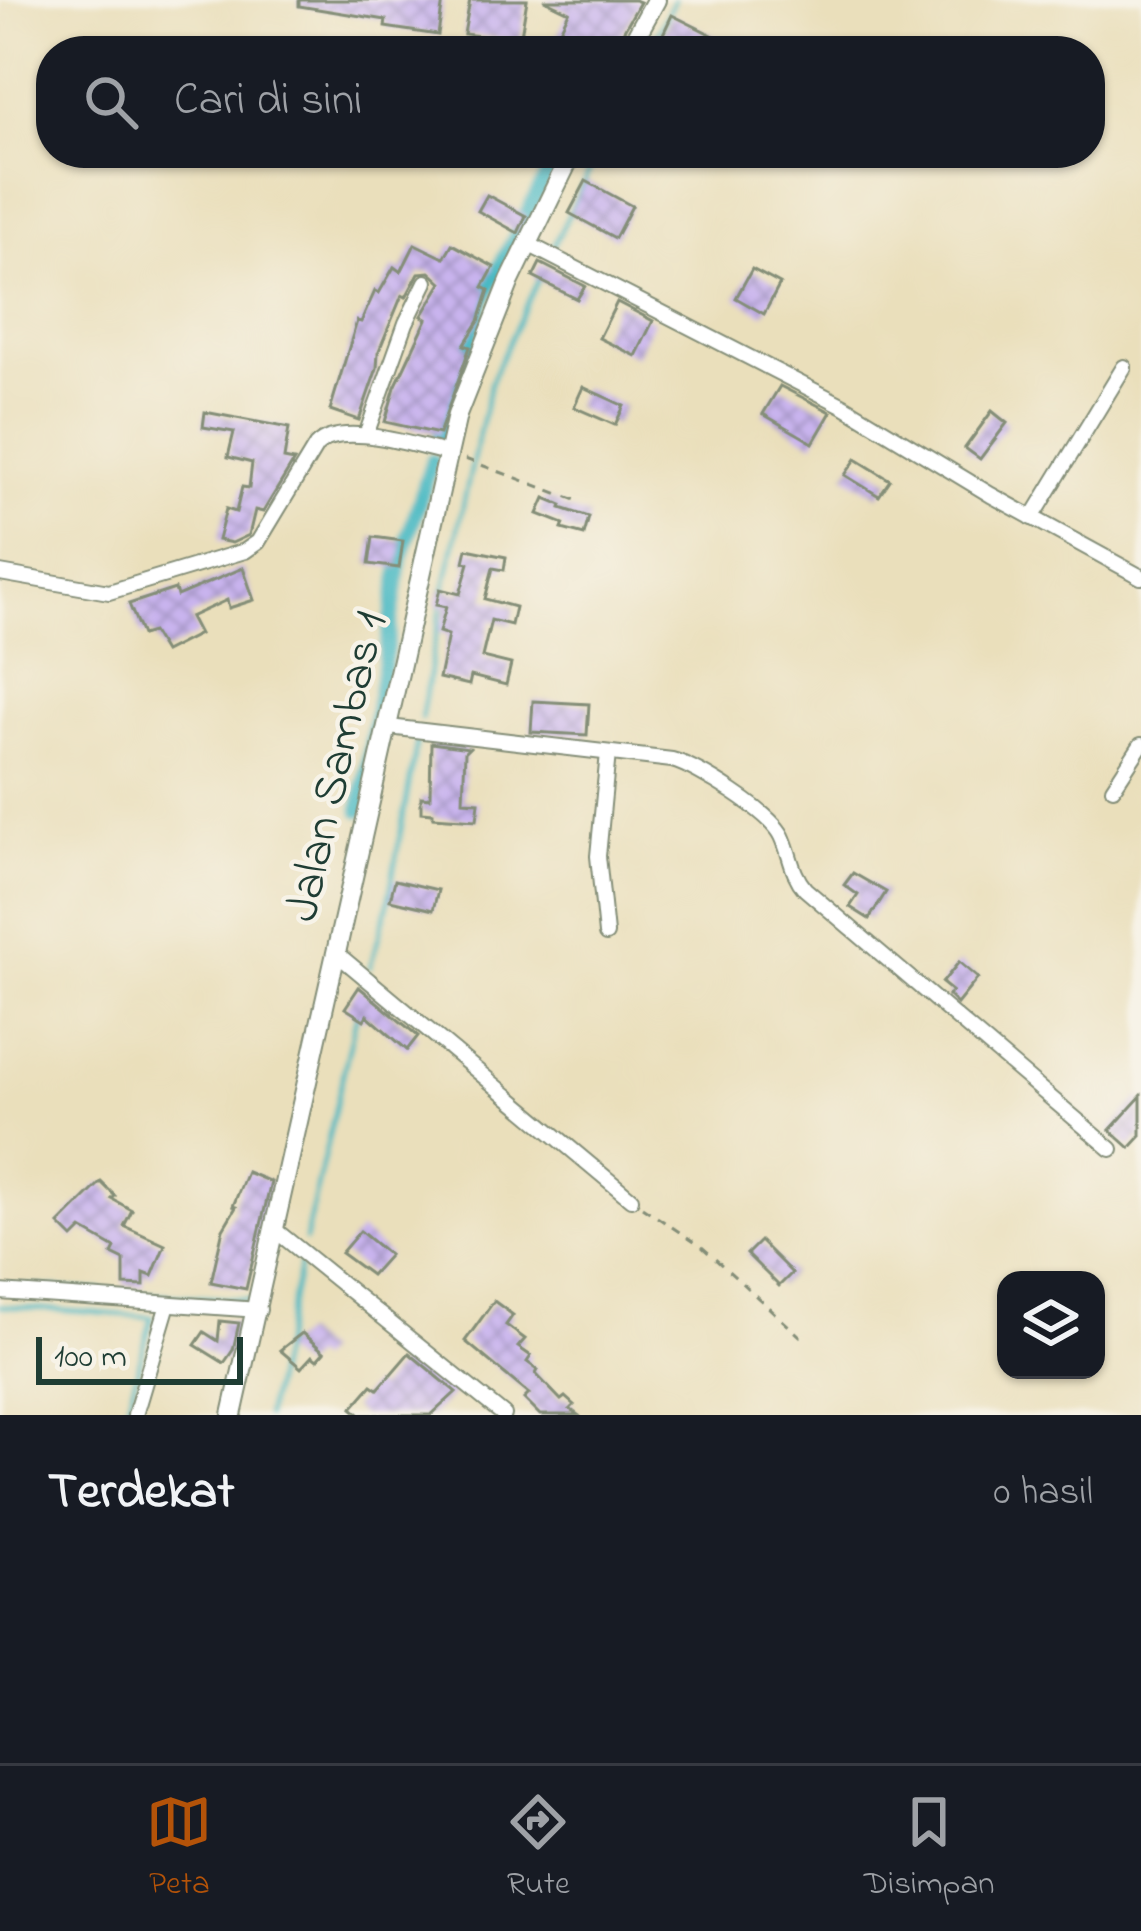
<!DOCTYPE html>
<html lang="id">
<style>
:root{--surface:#171b24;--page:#242831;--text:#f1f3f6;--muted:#9ea1a6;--line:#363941;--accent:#b45309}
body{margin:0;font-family:"Indie Flower",sans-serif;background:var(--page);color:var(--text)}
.controls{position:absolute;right:36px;bottom:36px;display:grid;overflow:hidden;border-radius:24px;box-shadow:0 3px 9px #0004}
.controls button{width:108px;height:108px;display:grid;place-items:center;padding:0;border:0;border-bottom:3px solid var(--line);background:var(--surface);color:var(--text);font:60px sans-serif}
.scale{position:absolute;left:36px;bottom:30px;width:207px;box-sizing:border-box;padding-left:12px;border:6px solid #1f3d34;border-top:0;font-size:33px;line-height:42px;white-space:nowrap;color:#1f3d34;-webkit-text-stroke:9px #f7f3e8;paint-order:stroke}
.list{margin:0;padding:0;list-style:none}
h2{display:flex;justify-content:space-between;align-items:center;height:156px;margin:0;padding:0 48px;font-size:51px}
h2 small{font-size:39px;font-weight:400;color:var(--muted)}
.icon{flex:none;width:66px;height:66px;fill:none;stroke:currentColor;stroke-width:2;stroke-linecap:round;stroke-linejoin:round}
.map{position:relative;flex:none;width:1141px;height:1415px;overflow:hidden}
.search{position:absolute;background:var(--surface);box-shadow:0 3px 9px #0004;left:36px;right:36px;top:36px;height:132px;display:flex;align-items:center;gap:30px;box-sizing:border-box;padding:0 42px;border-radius:48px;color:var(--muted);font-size:45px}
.sheet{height:348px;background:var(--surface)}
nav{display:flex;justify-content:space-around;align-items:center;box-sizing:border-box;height:168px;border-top:3px solid var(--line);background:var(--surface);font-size:33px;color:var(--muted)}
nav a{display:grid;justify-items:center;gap:6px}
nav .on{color:var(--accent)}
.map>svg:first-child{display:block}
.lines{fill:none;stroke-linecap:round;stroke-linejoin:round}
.stream{stroke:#4ab9c3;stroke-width:4.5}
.canal{stroke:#4ab9c3;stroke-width:15}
.building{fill:url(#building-cross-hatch)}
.street-casing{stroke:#848e78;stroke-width:18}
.secondary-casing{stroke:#848e78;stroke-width:22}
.path{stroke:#848e78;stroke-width:3;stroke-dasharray:9 9;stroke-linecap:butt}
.street{stroke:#fff;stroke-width:14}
.secondary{stroke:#fff;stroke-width:18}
.labels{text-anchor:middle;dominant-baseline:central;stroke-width:9;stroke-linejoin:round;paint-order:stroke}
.street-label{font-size:48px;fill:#1f3d34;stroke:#f7f3e8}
</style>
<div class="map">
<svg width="1141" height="1415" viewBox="0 0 1141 1415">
<defs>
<pattern id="building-cross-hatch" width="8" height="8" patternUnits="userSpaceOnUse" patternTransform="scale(3)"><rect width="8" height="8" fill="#c9b4ee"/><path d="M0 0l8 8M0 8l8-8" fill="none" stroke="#a394c2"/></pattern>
</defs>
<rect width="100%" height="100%" fill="#f7f3e8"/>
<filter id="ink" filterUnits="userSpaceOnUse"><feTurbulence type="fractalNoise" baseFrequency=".00833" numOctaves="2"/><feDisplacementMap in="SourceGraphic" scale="24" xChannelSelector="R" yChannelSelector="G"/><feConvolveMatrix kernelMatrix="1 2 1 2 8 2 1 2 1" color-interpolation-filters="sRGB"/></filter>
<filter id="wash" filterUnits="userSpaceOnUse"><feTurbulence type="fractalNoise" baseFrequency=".004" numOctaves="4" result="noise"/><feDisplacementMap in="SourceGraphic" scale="48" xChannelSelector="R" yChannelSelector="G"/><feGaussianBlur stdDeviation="2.7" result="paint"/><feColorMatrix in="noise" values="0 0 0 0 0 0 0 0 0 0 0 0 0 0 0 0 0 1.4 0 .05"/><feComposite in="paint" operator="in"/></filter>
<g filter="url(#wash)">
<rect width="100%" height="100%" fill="#eadfbb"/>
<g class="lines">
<g class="stream">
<polyline points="649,51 674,0"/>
<polyline points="554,245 598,153"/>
<polyline points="444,591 491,380 540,276"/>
<polyline points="421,719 442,602"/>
<polyline points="370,967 387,908 417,741"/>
<polyline points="305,1240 357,1013"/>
<polyline points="0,1285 252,1300"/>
<polyline points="0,1306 152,1317 125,1415"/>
<polyline points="266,1415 300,1264"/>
</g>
<g class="canal">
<polyline points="439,440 482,301 558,153"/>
<polyline points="360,810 401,560 432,461"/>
</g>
</g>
<g id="blocks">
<g class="building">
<polygon points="299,0 443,0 438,35 385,27 386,20 299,6"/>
<polygon points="470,0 527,0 520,41 464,34"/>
<polygon points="544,0 635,0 640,2 612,51 572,51 554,42 569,12"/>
<polygon points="672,15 726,42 721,51 655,51"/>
<polygon points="586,181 632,206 615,238 569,213"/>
<polygon points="487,195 526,216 518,233 478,211"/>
<polygon points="415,244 444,258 452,244 494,267 483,287 489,290 479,321 464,345 470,347 439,434 385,422 395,387 427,319 422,316 442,283 430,272 419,273 406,297 402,295 378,353 377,368 359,420 330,410 357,321 361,322 375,291 379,293 394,267 401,272"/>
<polygon points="540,263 585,286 577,299 533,277"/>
<polygon points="752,269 780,284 764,314 736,298"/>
<polygon points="617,302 653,321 636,356 599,338"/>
<polygon points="780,386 831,412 813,443 763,414"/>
<polygon points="583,387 624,406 615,425 574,407"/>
<polygon points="992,411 1007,423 980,459 965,448"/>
<polygon points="205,412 289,428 284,459 294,461 263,512 255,510 249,535 232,543 218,540 226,509 236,512 242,487 249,488 252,463 228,457 234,432 203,427"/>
<polygon points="856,459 890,480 879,496 845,475"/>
<polygon points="545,498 562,505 561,508 589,517 584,535 562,529 564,524 538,514"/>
<polygon points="373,537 403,541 399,568 369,564"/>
<polygon points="467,549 506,557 504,570 493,568 485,599 515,607 511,625 491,620 482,657 511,664 506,685 471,676 469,685 439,678 448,635 439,632 446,607 436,605 440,589 460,594 469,563 464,562"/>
<polygon points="243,568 254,600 229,608 227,600 190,617 199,634 164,652 152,632 142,635 129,604 175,589 177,596"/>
<polygon points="533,701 589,704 587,735 531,732"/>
<polygon points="431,743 469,748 465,752 463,801 479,802 477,820 433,817 433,813 421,812 421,797 430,798"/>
<polygon points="853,873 886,892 869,919 850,907 858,895 844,885"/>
<polygon points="395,880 438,890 433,910 390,900"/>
<polygon points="959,962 978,978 957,1004 948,995 952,991 942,983"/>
<polygon points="359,987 418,1036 407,1050 367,1015 364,1020 345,1008"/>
<polygon points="1141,1096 1141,1136 1130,1148 1110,1130"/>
<polygon points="247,1172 271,1182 246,1289 211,1282 223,1229 236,1207 233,1206"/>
<polygon points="101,1182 115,1196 112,1199 132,1210 124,1226 165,1245 152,1276 144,1273 144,1286 124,1285 124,1260 112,1254 115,1248 82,1229 73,1238 59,1224"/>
<polygon points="360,1231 389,1255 371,1275 341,1253"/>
<polygon points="760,1241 792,1273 779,1286 747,1254"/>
<polygon points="494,1301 513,1315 506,1325 525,1339 518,1347 531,1356 527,1362 538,1370 536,1374 561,1400 565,1397 574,1405 570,1409 578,1415 540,1415 524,1399 529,1394 465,1341"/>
<polygon points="220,1321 239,1323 233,1350 224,1363 195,1345 204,1332 218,1341"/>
<polygon points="302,1333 324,1352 317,1360 312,1356 301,1368 280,1350"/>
<polygon points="409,1353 456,1392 431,1415 360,1415 352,1408 372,1385 378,1389"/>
</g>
</g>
</g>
<g filter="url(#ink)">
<use href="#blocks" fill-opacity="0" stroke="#848e78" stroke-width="3"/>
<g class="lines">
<defs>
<g id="street">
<polyline points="528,244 844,406 991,495 1141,577"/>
<polyline points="366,435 406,323 426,282"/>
<polyline points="1032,518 1124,367"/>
<path d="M0,573l109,19 136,-41 13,-9 58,-96c25,-26 98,0 131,7"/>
<path d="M389,727l283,33c26,7 98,52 110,76 9,19 9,37 23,53l306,260"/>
<polyline points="1113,788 1141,745"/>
<polyline points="606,934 598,856 608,753"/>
<polyline points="336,953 631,1199"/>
<polyline points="275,1230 504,1415"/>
<polyline points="0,1292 259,1310"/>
<polyline points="135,1415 168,1304"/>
</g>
<g id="secondary">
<polyline points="628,51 656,0"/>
<polyline points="232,1415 457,415 510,281 572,153"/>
</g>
</defs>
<use href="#street" class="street-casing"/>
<use href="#secondary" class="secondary-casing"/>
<g class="path">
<polyline points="465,459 576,500"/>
<polyline points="642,1207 702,1247 801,1337"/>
</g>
<use href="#street" class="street"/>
<use href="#secondary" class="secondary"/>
</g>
</g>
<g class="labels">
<g class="street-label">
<text transform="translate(338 767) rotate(-77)">Jalan Sambas 1</text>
</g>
</g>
</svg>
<div class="controls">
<button><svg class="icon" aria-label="layers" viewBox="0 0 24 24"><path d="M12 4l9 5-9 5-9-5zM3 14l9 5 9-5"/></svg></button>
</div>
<div class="scale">100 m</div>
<div class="search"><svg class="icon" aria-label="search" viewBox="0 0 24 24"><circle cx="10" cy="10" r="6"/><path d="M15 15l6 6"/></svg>Cari di sini</div>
</div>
<section class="sheet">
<h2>Terdekat<small>0 hasil</small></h2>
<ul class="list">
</ul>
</section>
<nav>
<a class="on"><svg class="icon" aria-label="map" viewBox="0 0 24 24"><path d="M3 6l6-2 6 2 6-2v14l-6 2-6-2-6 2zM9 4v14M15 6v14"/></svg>Peta</a>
<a><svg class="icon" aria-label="directions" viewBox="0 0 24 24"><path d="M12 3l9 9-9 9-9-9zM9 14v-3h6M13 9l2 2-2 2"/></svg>Rute</a>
<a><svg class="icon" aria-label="saved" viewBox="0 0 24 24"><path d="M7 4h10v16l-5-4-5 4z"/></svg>Disimpan</a>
</nav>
